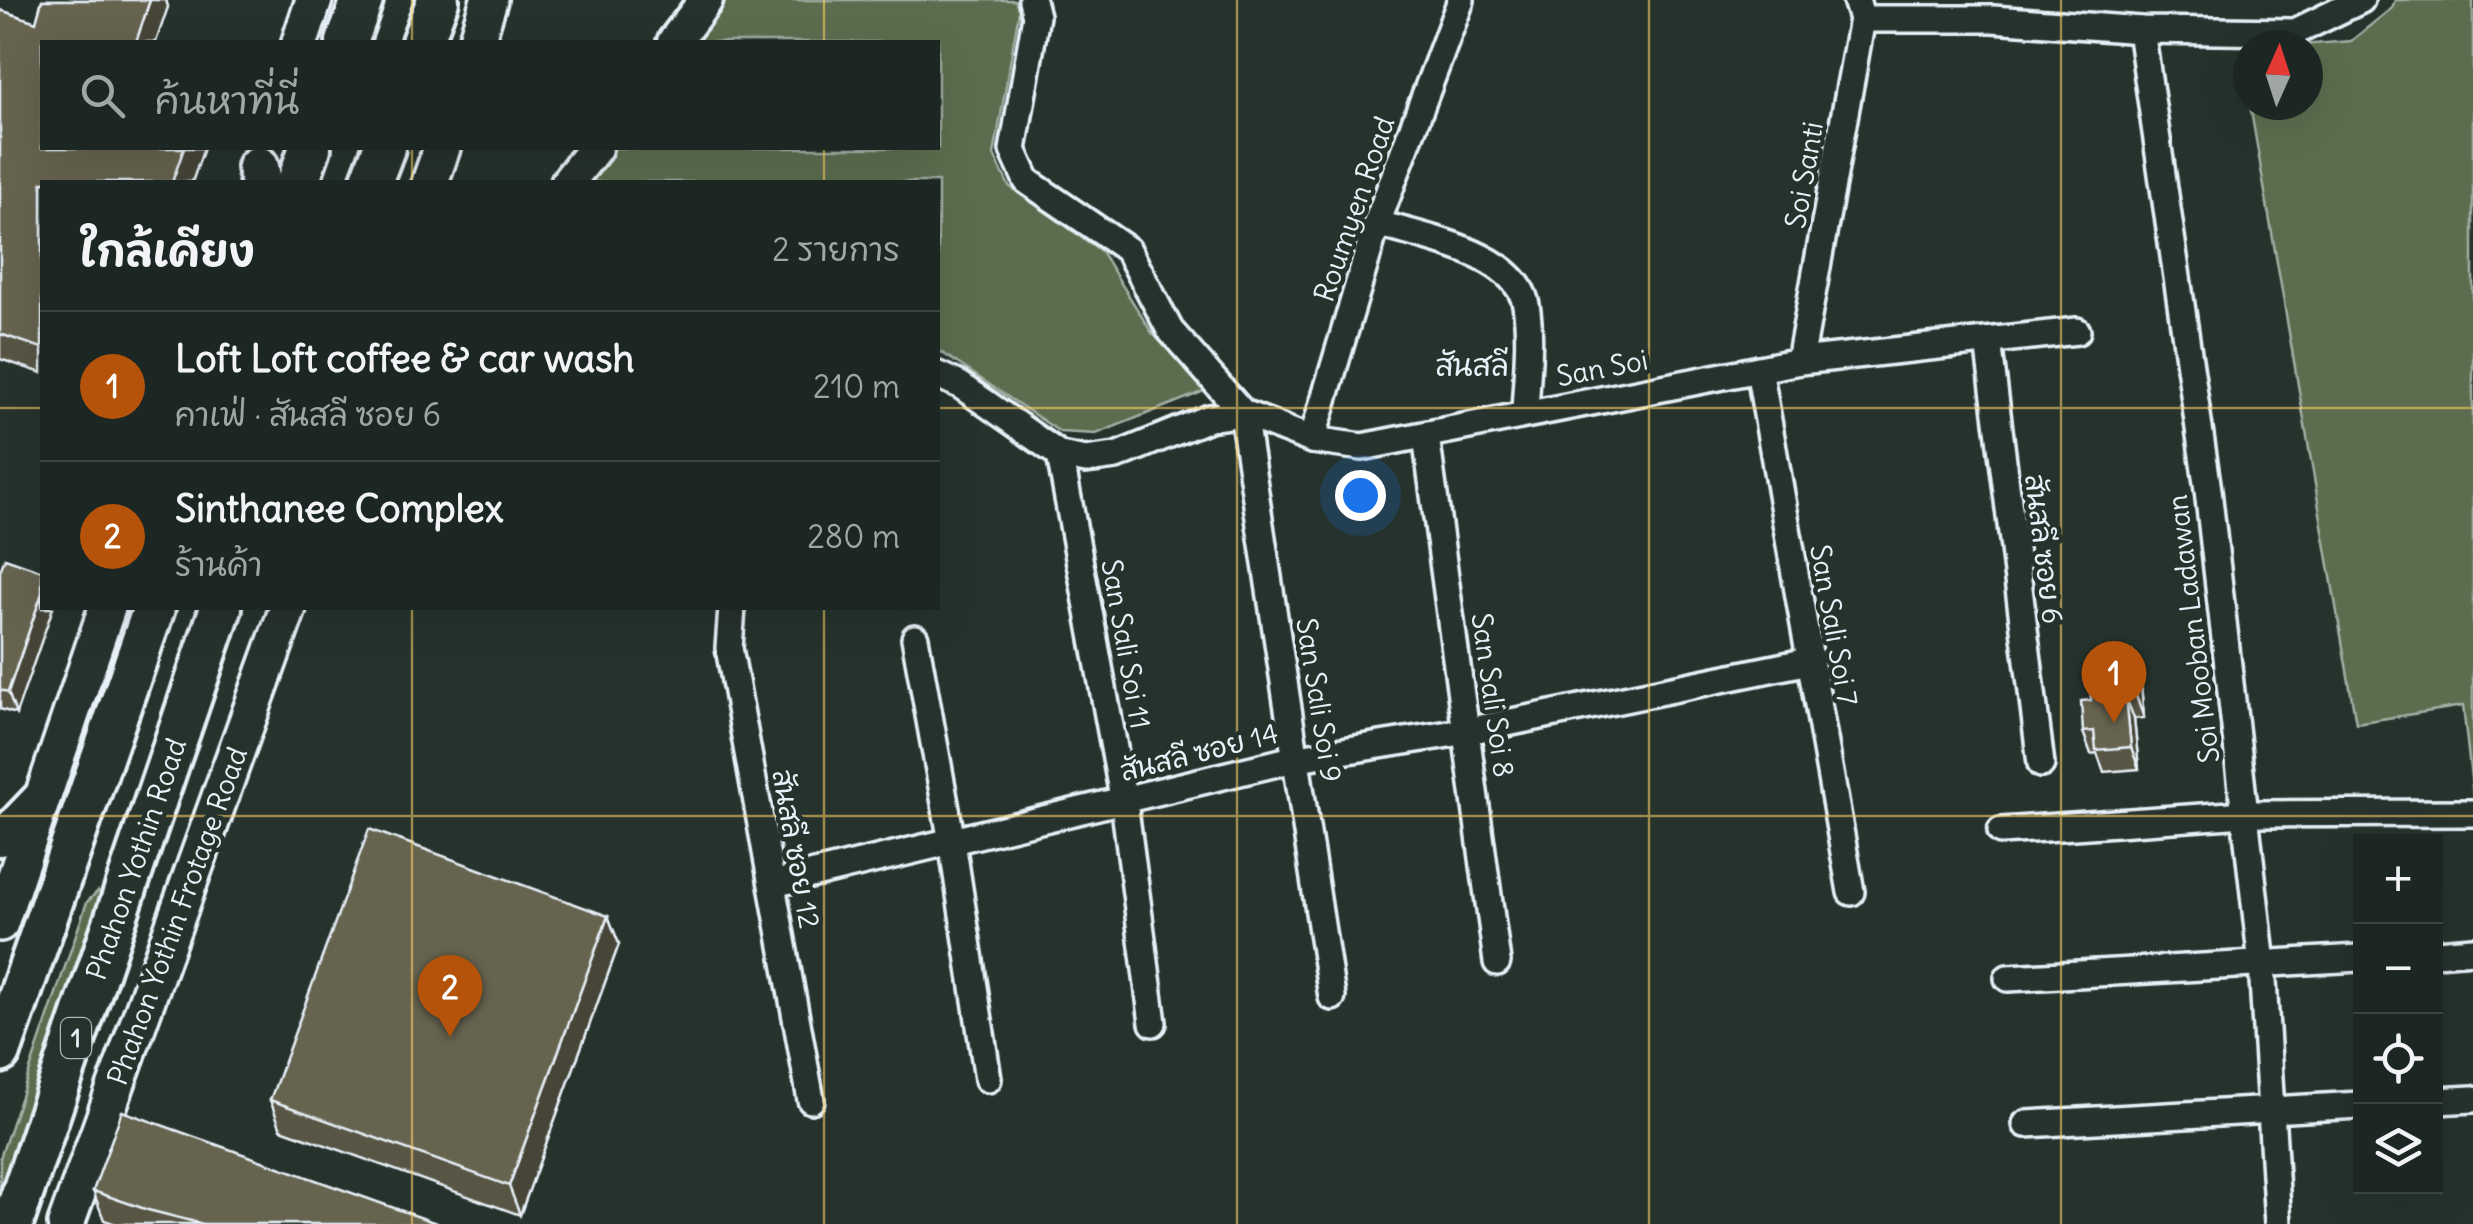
<!DOCTYPE html>
<html lang="th">
<meta charset="utf-8">
<style>
:root{--surface:#1c2622;--page:#252e2a;--text:#f1f3f6;--muted:#a0a5a5;--line:#3a4340;--accent:#b45309}
body{margin:0;font-family:Delius,"Playpen Sans Thai",sans-serif;background:var(--page);color:var(--text)}
.controls{position:absolute;right:30px;bottom:30px;display:grid;overflow:hidden;border-radius:0px;box-shadow:0 10px 40px #0002}
.controls button{width:90px;height:90px;display:grid;place-items:center;padding:0;border:0;border-bottom:2px solid var(--line);background:var(--surface);color:var(--text);font:50px sans-serif}
.compass{position:absolute;left:2233px;top:30px;width:90px;height:90px;border-radius:50%;background:var(--surface);box-shadow:0 10px 40px #0002;rotate:3deg}
.you{position:absolute;left:1360px;top:495px;width:35px;height:35px;margin:-25px;border:8px solid #fff;border-radius:50%;background:#1a73e8;box-shadow:0 0 0 15px #1a73e833}
.badge{display:grid;place-items:center;width:65px;height:65px;border-radius:50%;background:var(--accent);color:#fff;font-size:32px;font-weight:700}
.pin{position:absolute;translate:-50% -82px;filter:drop-shadow(0 2px 5px #0008)}
.pin::after{content:'';position:absolute;top:52px;width:35px;height:30px;background:inherit;clip-path:polygon(0 0,100% 0,50% 100%)}
.list{margin:0;padding:0;list-style:none}
h2{display:flex;justify-content:space-between;align-items:center;height:130px;margin:0;padding:0 40px;font-size:42px}
h2 small{font-size:32px;font-weight:400;color:var(--muted)}
.list li{display:grid;grid-template-columns:65px 1fr auto;gap:30px;align-items:center;box-sizing:border-box;height:150px;padding:0 40px;border-top:2px solid var(--line)}
.list b{display:block;font-size:38px;white-space:nowrap}
.list p{margin:0;font-size:32px;white-space:nowrap;color:var(--muted)}
.list em{font-size:32px;font-style:normal;color:var(--muted)}
.icon{flex:none;width:55px;height:55px;fill:none;stroke:currentColor;stroke-width:2;stroke-linecap:round;stroke-linejoin:round}
.map{position:relative;flex:none;width:2473px;height:1224px;overflow:hidden}
.search{position:absolute;background:var(--surface);box-shadow:0 10px 40px #0002;left:40px;top:40px;width:900px;height:110px;display:flex;align-items:center;gap:25px;box-sizing:border-box;padding:0 35px;border-radius:0px;color:var(--muted);font-size:38px}
.panel{position:absolute;background:var(--surface);box-shadow:0 10px 40px #0002;left:40px;top:180px;width:900px;height:430px;border-radius:0px}
.map>svg:first-child{display:block}
.green{fill:#5b6d50;stroke:#a2afa4;stroke-width:2.5}
.lines{fill:none;stroke-linecap:round;stroke-linejoin:round}
.minor-casing{stroke:#e8f1f8;stroke-width:32}
.tertiary-casing{stroke:#e8f1f8;stroke-width:40}
.secondary-casing{stroke:#e8f1f8;stroke-width:42}
.primary-casing{stroke:#e8f1f8;stroke-width:48}
.minor{stroke:#26332d;stroke-width:25}
.tertiary{stroke:#26332d;stroke-width:32}
.secondary{stroke:#26332d;stroke-width:35}
.primary{stroke:#26332d;stroke-width:40}
.wall{fill:#585545;stroke:#e8f1f8;stroke-width:2.5}
.shaded-wall{fill:#474538;stroke:#e8f1f8;stroke-width:2.5}
.building{fill:#666350;stroke:#e8f1f8;stroke-width:2.5}
.grid{fill:none;stroke:#ffd166;stroke-width:2.5;stroke-opacity:0.55}
.labels{text-anchor:middle;dominant-baseline:central;stroke-width:9;stroke-linejoin:round;paint-order:stroke}
.shield{fill:#26332d;stroke:#aeb8bb;stroke-width:2.5}
.shield-label{font-size:25px;font-weight:bold;fill:#e8f1f8}
.street-label{font-size:28px;fill:#e8f1f8;stroke:#26332d}
.neighbourhood-label{font-size:30px;fill:#e8f1f8;stroke:#26332d}
</style>
<div class="map">
<svg width="2473" height="1224" viewBox="0 0 2473 1224">
<rect width="100%" height="100%" fill="#26332d"/>
<filter id="ink" filterUnits="userSpaceOnUse"><feTurbulence type="fractalNoise" baseFrequency=".01" numOctaves="2"/><feDisplacementMap in="SourceGraphic" scale="20" xChannelSelector="R" yChannelSelector="G"/><feConvolveMatrix kernelMatrix="1 2 1 2 8 2 1 2 1" color-interpolation-filters="sRGB"/></filter>
<g filter="url(#ink)">
<g class="green">
<polygon points="724,0 1015,0 1019,11 994,155 1009,186 1101,251 1152,333 1207,390 1096,434 1060,432 938,350 938,182 584,182 611,148 938,148 938,42 692,42"/>
<polygon points="2395,0 2473,0 2473,796 2463,706 2356,723 2250,105 2308,105 2308,45 2301,45 2351,41 2392,8"/>
<polygon points="98,891 108,898 0,1203 0,1158 87,902"/>
</g>
<g class="lines">
<defs>
<g id="minor">
<polyline points="1032,0 1036,16 1013,150 1027,181 1128,250 1170,330 1243,413 1332,997"/>
<polyline points="1862,19 1993,19 2141,30 2295,32 2361,0"/>
<polyline points="2141,30 2208,490 2262,964 2278,1224"/>
<path d="M1377,223c45,15 139,29 149,82 6,34 0,75 -1,109"/>
<polyline points="1988,341 2041,764"/>
<polyline points="1800,361 1862,19 1856,0"/>
<polyline points="1759,369 1851,892"/>
<polyline points="938,375 960,385 1060,455 1086,460 1116,456 1209,418 1243,413 1312,440 1362,447 1800,361 2077,331"/>
<polyline points="1426,436 1497,962"/>
<polyline points="1312,440 1377,223 1461,0"/>
<polyline points="1060,455 1124,802 1153,1023"/>
<polyline points="732,608 729,648 811,1100"/>
<polyline points="915,638 952,842 988,1079"/>
<polyline points="2001,831 2245,814 2473,813"/>
<polyline points="773,884 1298,758 1468,731 1809,661"/>
<polyline points="2436,953 2473,950"/>
<polyline points="2008,978 2360,958"/>
<polyline points="2436,1101 2473,1099"/>
<polyline points="2026,1124 2360,1105"/>
</g>
<g id="tertiary">
<polyline points="674,42 706,0"/>
<polyline points="568,182 595,148"/>
<polyline points="0,839 43,794"/>
</g>
<g id="secondary">
<polyline points="300,42 314,0"/>
<polyline points="476,42 489,0"/>
<polyline points="430,182 442,148"/>
<polyline points="0,923 107,608"/>
<polyline points="66,1224 288,608"/>
</g>
<g id="primary">
<polyline points="347,42 362,0"/>
<polyline points="422,42 438,0"/>
<polyline points="258,167 261,182"/>
<polyline points="298,182 310,148"/>
<polyline points="371,182 384,148"/>
<polyline points="0,1052 154,608"/>
<polyline points="12,1224 221,608"/>
</g>
</defs>
<use href="#minor" class="minor-casing"/>
<use href="#tertiary" class="tertiary-casing"/>
<use href="#secondary" class="secondary-casing"/>
<use href="#primary" class="primary-casing"/>
<use href="#minor" class="minor"/>
<use href="#tertiary" class="tertiary"/>
<use href="#secondary" class="secondary"/>
<use href="#primary" class="primary"/>
</g>
<g class="wall">
<polygon points="42,0 166,0 168,7 42,148 204,148 192,182 42,182 42,373 0,359 0,10 36,22"/>
<polygon points="0,571 16,714 0,709"/>
<polygon points="2132,652 2140,674 2144,718 2134,719 2139,769 2104,772 2097,753 2091,754 2083,732 2091,700 2098,680"/>
<polygon points="608,916 619,944 520,1215 281,1129 270,1100"/>
<polygon points="93,1191 439,1224 116,1224 104,1220"/>
</g>
<g class="shaded-wall">
<polygon points="150,0 166,0 168,7 156,42 136,42"/>
<polygon points="184,148 204,148 192,182 172,182"/>
<polygon points="42,593 42,608 53,608 16,714 8,692"/>
<polygon points="2132,652 2140,674 2144,718 2136,696"/>
<polygon points="2126,697 2134,719 2139,769 2131,747"/>
<polygon points="608,916 619,944 520,1215 509,1186"/>
</g>
<g class="building">
<polygon points="42,0 150,0 136,42 42,42 42,148 184,148 172,182 42,182 42,348 0,334 0,10 36,22"/>
<polygon points="5,558 42,571 42,593 8,692 0,690 0,571"/>
<polygon points="2132,652 2136,696 2126,697 2131,747 2096,750 2094,731 2083,732 2081,701 2091,700 2090,681 2098,680 2096,655"/>
<polygon points="369,829 608,916 509,1186 270,1100"/>
<polygon points="122,1111 439,1224 203,1224 148,1210 93,1191"/>
</g>
</g>
<path class="grid" d="M412,0v42M824,0v42M1237,0v1224M1649,0v1224M2061,0v1224M412,148v34M824,148v34M0,408h42M938,408h1535M412,608v616M824,608v616M0,816h2473"/>
<g class="labels">
<rect class="shield" x="61" y="1018" width="30" height="40" rx="8"/>
<g class="shield-label">
<text x="76" y="1038">1</text>
</g>
<g class="street-label">
<text transform="translate(1804 175) rotate(-80)">Soi Santi</text>
<text transform="translate(1354 209) rotate(-71)">Roumyen Road</text>
<text transform="translate(1602 368) rotate(-11)">San Soi</text>
<text transform="translate(2044 549) rotate(83)">สันสลี ซอย 6</text>
<text transform="translate(1834 625) rotate(80)">San Sali Soi 7</text>
<text transform="translate(2193 629) rotate(-97)">Soi Mooban Ladawan</text>
<text transform="translate(1126 644) rotate(80)">San Sali Soi 11</text>
<text transform="translate(1493 695) rotate(82)">San Sali Soi 8</text>
<text transform="translate(1319 700) rotate(81)">San Sali Soi 9</text>
<text transform="translate(1199 752) rotate(-14)">สันสลี ซอย 14</text>
<text transform="translate(796 849) rotate(80)">สันสลี ซอย 12</text>
<text transform="translate(136 859) rotate(-71)">Phahon Yothin Road</text>
<text transform="translate(177 916) rotate(-70)">Phahon Yothin Frotage Road</text>
</g>
<g class="neighbourhood-label">
<text x="1472" y="365">สันสลี</text>
</g>
</g>
</svg>
<div class="controls">
<button>+</button>
<button>−</button>
<button><svg class="icon" aria-label="locate" viewBox="0 0 24 24"><circle cx="12" cy="12" r="6"/><path d="M12 2v4M12 18v4M2 12h4M18 12h4"/></svg></button>
<button><svg class="icon" aria-label="layers" viewBox="0 0 24 24"><path d="M12 4l9 5-9 5-9-5zM3 14l9 5 9-5"/></svg></button>
</div>
<svg class="compass" viewBox="-18 -18 36 36"><path d="M0-13l5 13h-10z" fill="#e53935"/><path d="M0 13l5-13h-10z" fill="#a0a5a5"/></svg>
<div class="you"></div>
<div class="pin badge" style="left:2114px;top:723px">1</div>
<div class="pin badge" style="left:450px;top:1037px">2</div>
<div class="search"><svg class="icon" aria-label="search" viewBox="0 0 24 24"><circle cx="10" cy="10" r="6"/><path d="M15 15l6 6"/></svg>ค้นหาที่นี่</div>
<section class="panel">
<h2>ใกล้เคียง<small>2 รายการ</small></h2>
<ul class="list">
<li><span class="badge">1</span><div><b>Loft Loft coffee &amp; car wash</b><p>คาเฟ่ · สันสลี ซอย 6</p></div><em>210 m</em></li>
<li><span class="badge">2</span><div><b>Sinthanee Complex</b><p>ร้านค้า</p></div><em>280 m</em></li>
</ul>
</section>
</div>
